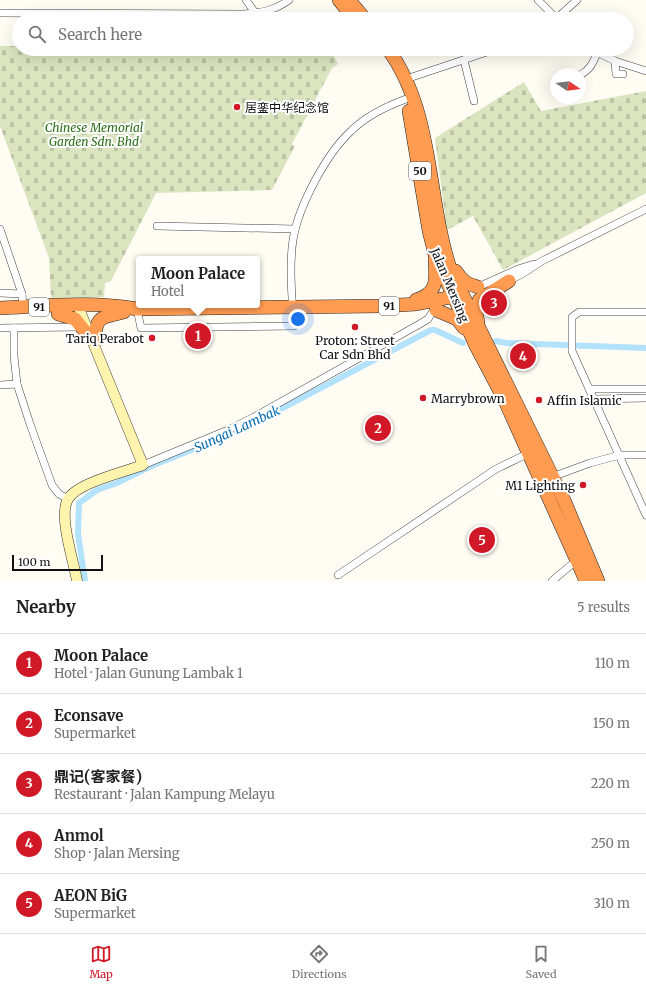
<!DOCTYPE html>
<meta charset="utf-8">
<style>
:root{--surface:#fff;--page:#f2f2f2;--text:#222;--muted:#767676;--line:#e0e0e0;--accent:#d01826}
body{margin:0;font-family:Merriweather,"Noto Sans SC",serif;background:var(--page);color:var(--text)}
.compass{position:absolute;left:550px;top:68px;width:36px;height:36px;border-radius:50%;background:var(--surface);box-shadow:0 4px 16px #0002;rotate:103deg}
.scale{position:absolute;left:12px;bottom:10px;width:91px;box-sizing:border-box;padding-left:4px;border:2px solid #101010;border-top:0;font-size:11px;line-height:14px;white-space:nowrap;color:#101010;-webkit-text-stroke:3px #fff;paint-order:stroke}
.you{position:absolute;left:298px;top:319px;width:14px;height:14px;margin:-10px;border:3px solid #fff;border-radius:50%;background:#1a73e8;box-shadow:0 0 0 6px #1a73e833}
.badge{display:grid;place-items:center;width:26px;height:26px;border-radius:50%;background:var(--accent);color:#fff;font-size:13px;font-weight:700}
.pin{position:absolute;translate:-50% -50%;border:2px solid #fff;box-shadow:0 1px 4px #0006}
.popup{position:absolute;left:136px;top:256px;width:124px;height:52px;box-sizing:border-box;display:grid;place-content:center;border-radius:4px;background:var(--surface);filter:drop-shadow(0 1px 3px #0005);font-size:13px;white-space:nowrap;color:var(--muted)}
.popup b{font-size:15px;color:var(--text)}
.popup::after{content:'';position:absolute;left:50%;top:100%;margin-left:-8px;border:8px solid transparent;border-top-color:var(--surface)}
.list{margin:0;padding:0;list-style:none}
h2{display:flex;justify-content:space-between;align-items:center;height:52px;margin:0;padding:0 16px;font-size:17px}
h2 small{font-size:13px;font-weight:400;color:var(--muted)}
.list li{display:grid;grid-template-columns:26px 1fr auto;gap:12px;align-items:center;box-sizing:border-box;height:60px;padding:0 16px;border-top:1px solid var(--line)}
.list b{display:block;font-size:15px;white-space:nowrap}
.list p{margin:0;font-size:13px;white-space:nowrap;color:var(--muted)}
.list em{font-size:13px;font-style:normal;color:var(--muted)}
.icon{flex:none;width:22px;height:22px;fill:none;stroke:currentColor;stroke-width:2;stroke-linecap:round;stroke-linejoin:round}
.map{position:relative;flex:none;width:646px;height:581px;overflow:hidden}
.search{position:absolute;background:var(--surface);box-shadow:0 4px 16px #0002;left:12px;right:12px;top:12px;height:44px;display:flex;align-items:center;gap:10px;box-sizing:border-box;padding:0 14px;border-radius:22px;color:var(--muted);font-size:15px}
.sheet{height:352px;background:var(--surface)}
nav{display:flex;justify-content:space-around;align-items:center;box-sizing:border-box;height:56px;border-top:1px solid var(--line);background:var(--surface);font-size:11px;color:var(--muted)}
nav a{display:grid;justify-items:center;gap:2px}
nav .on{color:var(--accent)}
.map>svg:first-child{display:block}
.cemetery{fill:url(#cemetery-stones)}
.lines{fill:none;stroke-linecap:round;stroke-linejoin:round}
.canal{stroke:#b2e2fc;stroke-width:6}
.street-casing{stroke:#434343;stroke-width:8}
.secondary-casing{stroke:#323232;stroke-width:11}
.highway-casing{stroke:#212121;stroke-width:14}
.street{stroke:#fff;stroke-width:7}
.secondary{stroke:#fff4ae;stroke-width:10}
.highway{stroke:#ff9c51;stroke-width:13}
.poi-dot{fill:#d01826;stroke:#fff;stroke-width:1.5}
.labels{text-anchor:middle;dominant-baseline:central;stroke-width:4;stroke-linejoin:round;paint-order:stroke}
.shield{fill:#fff;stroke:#585858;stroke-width:1}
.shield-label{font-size:11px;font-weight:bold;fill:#101010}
.poi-label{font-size:12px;fill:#101010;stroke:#fff;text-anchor:start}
.park-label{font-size:12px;font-style:italic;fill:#2d7018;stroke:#fff}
.street-label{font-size:12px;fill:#101010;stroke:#fff}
.water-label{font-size:13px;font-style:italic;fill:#0a6cb1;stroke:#fff}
</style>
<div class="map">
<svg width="646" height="581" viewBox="0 0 646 581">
<defs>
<pattern id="cemetery-stones" width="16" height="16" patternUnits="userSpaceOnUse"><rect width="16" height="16" fill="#dae5c0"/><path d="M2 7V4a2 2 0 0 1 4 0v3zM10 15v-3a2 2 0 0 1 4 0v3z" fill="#bac3a4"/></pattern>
</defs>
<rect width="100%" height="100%" fill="#fffcf3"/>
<g class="cemetery">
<polygon points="0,46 19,46 19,49 330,49 338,64 332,68 292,144 295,146 272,190 156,193 111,281 105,283 104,297 51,298 49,258 0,126"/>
<polygon points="524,82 541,111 646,91 646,193 503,270 473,216 447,230 435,138"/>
</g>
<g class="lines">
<g class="canal">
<polyline points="496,341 506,343 646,348"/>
<polyline points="85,581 78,534 79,503 97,490 117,483 149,467 241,430 431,330 435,330 463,343"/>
</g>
<defs>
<g id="street">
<polyline points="246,0 256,14"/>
<polyline points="538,0 557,19"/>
<path d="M0,13l242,1c18,-1 32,-3 47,-14"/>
<polyline points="557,18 577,0"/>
<polyline points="591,49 615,61 646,71"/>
<polyline points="464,60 474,101"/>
<polyline points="615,61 616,74 623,74"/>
<path d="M580,75c10,-5 13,-12 17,-22"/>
<polyline points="406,79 496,49"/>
<polyline points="157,226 295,229"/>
<polyline points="0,229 22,294 23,307"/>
<polyline points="506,282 522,274 542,261 646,209"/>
<polyline points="476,288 518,269 534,264"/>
<polyline points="0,293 22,294"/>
<path d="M137,309l4,19 153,-2c-2,-26 -5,-61 -1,-86 5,-33 33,-86 58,-109 14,-14 36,-25 55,-32"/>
<polyline points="646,312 579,312 572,317 572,351 646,515"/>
<polyline points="0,328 81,327"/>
<polyline points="14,328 14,356 17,384 30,424 52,485 59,494 68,499"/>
<polyline points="0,385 17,384"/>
<polyline points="590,389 646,389"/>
<polyline points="594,399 646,398"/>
<polyline points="143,465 228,430 254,417 418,325 428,319 433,311"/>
<polyline points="552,477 590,463 620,455 646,455"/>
<polyline points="338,575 496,469 529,453"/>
<polyline points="552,581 577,560"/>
</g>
<path id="secondary" d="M77,581c-3,-19 -19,-65 -9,-82 9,-16 56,-27 75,-34l-65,-159"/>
<g id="highway">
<polyline points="339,0 352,16"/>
<polyline points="349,0 365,19"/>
<path d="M388,49c47,65 38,148 63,222l113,229 34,81"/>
<polyline points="409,111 429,231 435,255 476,346 505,401 586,581"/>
<path d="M456,271c6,10 11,13 22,16"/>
<path d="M416,300c22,-7 20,-19 19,-40"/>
<path d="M0,308c45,-2 93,-7 137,1l245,-3 35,-2 44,-9"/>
<polyline points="436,310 457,319 464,328"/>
<polyline points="58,314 75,319 91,339"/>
<polyline points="478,322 476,312 479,300 509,281"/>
<path d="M95,341c0,-26 7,-23 29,-29"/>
</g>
</defs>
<use href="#street" class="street-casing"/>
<use href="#secondary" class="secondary-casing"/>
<use href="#highway" class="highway-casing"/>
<use href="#street" class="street"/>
<use href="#secondary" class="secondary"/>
<use href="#highway" class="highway"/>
</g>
<g class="poi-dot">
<circle cx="237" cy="107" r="4"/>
<circle cx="355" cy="327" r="4"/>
<circle cx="152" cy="338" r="4"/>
<circle cx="423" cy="398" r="4"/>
<circle cx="539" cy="400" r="4"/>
<circle cx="583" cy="485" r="4"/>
</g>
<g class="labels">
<g class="shield">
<rect x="409" y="162" width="22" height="18" rx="3"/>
<rect x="379" y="297" width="20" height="18" rx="3"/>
<rect x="29" y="298" width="20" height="18" rx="3"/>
</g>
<g class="shield-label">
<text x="420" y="171">50</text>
<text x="389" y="306">91</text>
<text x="39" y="307">91</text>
</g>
<g class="poi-label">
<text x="245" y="107">居銮中华纪念馆</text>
<text x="144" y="338" text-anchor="end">Tariq Perabot</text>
<text x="355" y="340" text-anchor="middle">Proton: Street<tspan x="355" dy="14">Car Sdn Bhd</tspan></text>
<text x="431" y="398">Marrybrown</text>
<text x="547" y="400">Affin Islamic</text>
<text x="575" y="485" text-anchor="end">M1 Lighting</text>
</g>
<g class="park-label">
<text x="94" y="127">Chinese Memorial<tspan x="94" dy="14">Garden Sdn. Bhd</tspan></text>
</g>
<g class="street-label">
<text transform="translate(450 285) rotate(67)">Jalan Mersing</text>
</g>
<g class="water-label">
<text transform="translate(237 429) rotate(-25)">Sungai Lambak</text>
</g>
</g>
</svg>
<svg class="compass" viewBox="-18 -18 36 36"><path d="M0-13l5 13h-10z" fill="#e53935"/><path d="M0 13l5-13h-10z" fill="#767676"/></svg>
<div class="scale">100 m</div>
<div class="you"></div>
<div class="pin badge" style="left:198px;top:336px">1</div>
<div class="popup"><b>Moon Palace</b>Hotel</div>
<div class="pin badge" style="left:378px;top:428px">2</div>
<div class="pin badge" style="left:494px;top:303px">3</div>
<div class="pin badge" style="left:523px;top:356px">4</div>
<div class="pin badge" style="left:482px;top:540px">5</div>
<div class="search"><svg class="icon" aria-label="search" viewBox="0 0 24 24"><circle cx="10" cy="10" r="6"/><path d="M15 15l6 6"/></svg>Search here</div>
</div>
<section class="sheet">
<h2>Nearby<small>5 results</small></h2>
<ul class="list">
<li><span class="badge">1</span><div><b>Moon Palace</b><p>Hotel · Jalan Gunung Lambak 1</p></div><em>110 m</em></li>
<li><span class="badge">2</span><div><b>Econsave</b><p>Supermarket</p></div><em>150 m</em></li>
<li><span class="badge">3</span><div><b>鼎记(客家餐)</b><p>Restaurant · Jalan Kampung Melayu</p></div><em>220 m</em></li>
<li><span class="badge">4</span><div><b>Anmol</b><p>Shop · Jalan Mersing</p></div><em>250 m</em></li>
<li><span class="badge">5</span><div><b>AEON BiG</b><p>Supermarket</p></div><em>310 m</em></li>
</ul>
</section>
<nav>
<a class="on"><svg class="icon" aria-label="map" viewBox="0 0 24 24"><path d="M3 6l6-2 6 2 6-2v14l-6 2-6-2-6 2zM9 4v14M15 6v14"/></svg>Map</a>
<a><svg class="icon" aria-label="directions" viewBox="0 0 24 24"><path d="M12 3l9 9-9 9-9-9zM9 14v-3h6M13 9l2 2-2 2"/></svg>Directions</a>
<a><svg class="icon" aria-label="saved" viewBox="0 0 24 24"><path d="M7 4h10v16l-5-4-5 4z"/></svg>Saved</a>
</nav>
